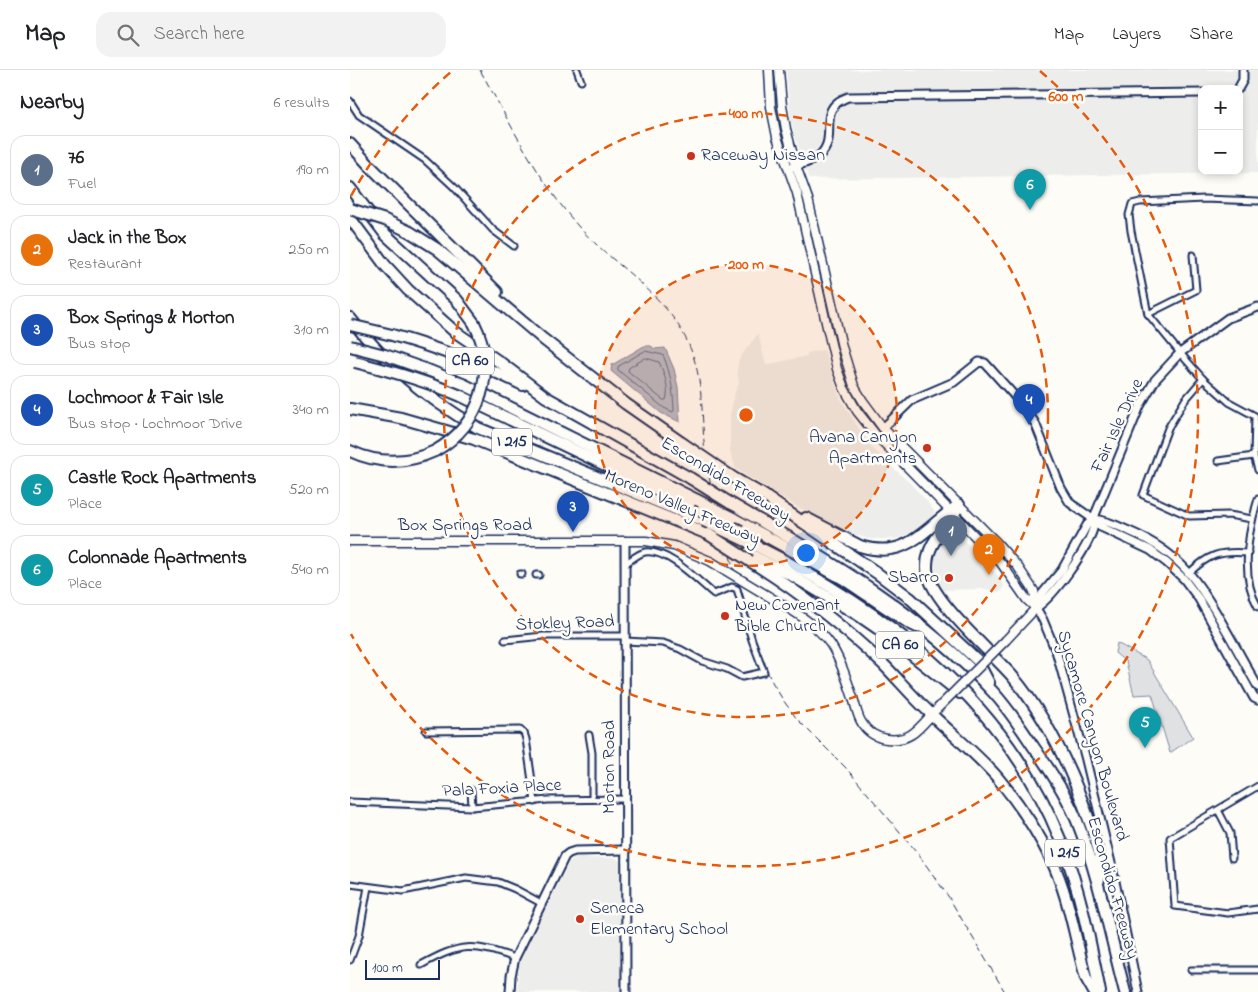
<!DOCTYPE html>
<meta charset="utf-8">
<style>
:root{--surface:#fff;--page:#f2f2f2;--text:#202124;--muted:#757577;--line:#e0e0e0;--accent:#0b8043}
body{margin:0;font-family:"Indie Flower",sans-serif;background:var(--page);color:var(--text)}
.controls{position:absolute;right:15px;top:15px;display:grid;overflow:hidden;border-radius:10px;box-shadow:0 2px 8px #0003}
.controls button{width:45px;height:45px;display:grid;place-items:center;padding:0;border:0;border-bottom:1px solid var(--line);background:var(--surface);color:var(--text);font:25px sans-serif}
.scale{position:absolute;left:15px;bottom:12px;width:75px;box-sizing:border-box;padding-left:5px;border:2px solid #1b2f5e;border-top:0;font-size:14px;line-height:18px;white-space:nowrap;color:#1b2f5e;-webkit-text-stroke:4px #fdfcf7;paint-order:stroke}
.you{position:absolute;left:455px;top:482px;width:18px;height:18px;margin:-12px;border:4px solid #fff;border-radius:50%;background:#1a73e8;box-shadow:0 0 0 8px #1a73e833}
.badge{display:grid;place-items:center;width:32px;height:32px;border-radius:50%;background:var(--accent);color:#fff;font-size:16px;font-weight:700}
.pin{position:absolute;translate:-50% -41px;filter:drop-shadow(0 1px 2px #0008)}
.pin::after{content:'';position:absolute;top:26px;width:18px;height:15px;background:inherit;clip-path:polygon(0 0,100% 0,50% 100%)}
.list{margin:0;padding:0;list-style:none}
h2{display:flex;justify-content:space-between;align-items:center;height:65px;margin:0;padding:0 20px;font-size:21px}
h2 small{font-size:16px;font-weight:400;color:var(--muted)}
.list li{display:grid;grid-template-columns:32px 1fr auto;gap:15px;align-items:center;box-sizing:border-box;height:70px;margin:0 10px 10px;padding:0 10px;border:1px solid var(--line);border-radius:15px}
.list b{display:block;font-size:19px;white-space:nowrap}
.list p{margin:0;font-size:16px;white-space:nowrap;color:var(--muted)}
.list em{font-size:16px;font-style:normal;color:var(--muted)}
.icon{flex:none;width:28px;height:28px;fill:none;stroke:currentColor;stroke-width:2;stroke-linecap:round;stroke-linejoin:round}
.map{position:relative;flex:none;width:908px;height:922px;overflow:hidden}
header{display:flex;align-items:center;gap:30px;box-sizing:border-box;height:70px;padding:0 25px;background:var(--surface);border-bottom:1px solid var(--line)}
header strong{font-size:24px}
nav{display:flex;gap:28px;margin-inline-start:auto;font-size:18px}
.search{width:350px;height:45px;background:var(--page);display:flex;align-items:center;gap:12px;box-sizing:border-box;padding:0 18px;border-radius:15px;color:var(--muted);font-size:19px}
main{display:flex}
aside{flex:1;background:var(--surface)}
.map>svg:first-child{display:block}
.built{fill:#edeeec;fill-rule:evenodd}
.green{fill:#e0e1e3;stroke:#7e88a0}
.water{fill:#b3b8c5;stroke:#76819c}
.lines{fill:none;stroke-linecap:round;stroke-linejoin:round}
.shore{stroke:#586687;stroke-width:1}
.minor-casing{stroke:#1b2f5e;stroke-width:9}
.tertiary-casing{stroke:#1b2f5e;stroke-width:11}
.secondary-casing{stroke:#1b2f5e;stroke-width:11}
.motorway-casing{stroke:#1b2f5e;stroke-width:14}
.minor{stroke:#fdfcf7;stroke-width:5}
.tertiary{stroke:#fdfcf7;stroke-width:7}
.secondary{stroke:#fdfcf7;stroke-width:8}
.motorway{stroke:#fdfcf7;stroke-width:10}
.rail{stroke:#1b2f5e;stroke-width:1;stroke-dasharray:8 4;stroke-linecap:butt}
.secondary-bridge-casing{stroke:#1b2f5e;stroke-width:11;stroke-linecap:butt}
.motorway-bridge-casing{stroke:#1b2f5e;stroke-width:14;stroke-linecap:butt}
.secondary-bridge{stroke:#fdfcf7;stroke-width:8}
.motorway-bridge{stroke:#fdfcf7;stroke-width:10}
.ring{fill:none;stroke:#e8590c;stroke-width:2.5;stroke-dasharray:9 6}
.poi-dot{fill:#c8321e;stroke:#fdfcf7;stroke-width:2}
.labels{text-anchor:middle;dominant-baseline:central;stroke-width:5;stroke-linejoin:round;paint-order:stroke}
.shield{fill:#fdfcf7;stroke:#5f6c8c;stroke-width:1}
.shield-label{font-size:16px;font-weight:bold;fill:#1b2f5e}
.poi-label{font-size:18px;fill:#1b2f5e;stroke:#fdfcf7;text-anchor:start}
.street-label{font-size:18px;fill:#1b2f5e;stroke:#fdfcf7}
.centre{fill:#e8590c;stroke:#fdfcf7;stroke-width:2.5}
.ring-label{font-size:15px;text-anchor:middle;font-weight:bold;fill:#e8590c;stroke:#fdfcf7;stroke-width:5;stroke-linejoin:round;paint-order:stroke}
</style>
<header>
<strong>Map</strong>
<div class="search"><svg class="icon" aria-label="search" viewBox="0 0 24 24"><circle cx="10" cy="10" r="6"/><path d="M15 15l6 6"/></svg>Search here</div>
<nav><a>Map</a><a>Layers</a><a>Share</a></nav>
</header>
<main>
<aside>
<h2>Nearby<small>6 results</small></h2>
<ul class="list">
<li><span class="badge" style="background:#5c6f8a">1</span><div><b>76</b><p>Fuel</p></div><em>190 m</em></li>
<li><span class="badge" style="background:#e8710a">2</span><div><b>Jack in the Box</b><p>Restaurant</p></div><em>250 m</em></li>
<li><span class="badge" style="background:#1a4fb4">3</span><div><b>Box Springs &amp; Morton</b><p>Bus stop</p></div><em>310 m</em></li>
<li><span class="badge" style="background:#1a4fb4">4</span><div><b>Lochmoor &amp; Fair Isle</b><p>Bus stop · Lochmoor Drive</p></div><em>340 m</em></li>
<li><span class="badge" style="background:#0f9aa8">5</span><div><b>Castle Rock Apartments</b><p>Place</p></div><em>520 m</em></li>
<li><span class="badge" style="background:#0f9aa8">6</span><div><b>Colonnade Apartments</b><p>Place</p></div><em>540 m</em></li>
</ul>
</aside>
<div class="map">
<svg width="908" height="922" viewBox="0 0 908 922">
<rect width="100%" height="100%" fill="#fdfcf7"/>
<filter id="ink" filterUnits="userSpaceOnUse"><feTurbulence type="fractalNoise" baseFrequency=".02" numOctaves="2"/><feDisplacementMap in="SourceGraphic" scale="10" xChannelSelector="R" yChannelSelector="G"/><feConvolveMatrix kernelMatrix="1 2 1 2 8 2 1 2 1" color-interpolation-filters="sRGB"/></filter>
<g filter="url(#ink)">
<g class="built">
<path d="M436,0h472v103l-449,6 -15,-45 -4,-20zM852,19h37v82h-37z"/>
<polygon points="408,264 416,295 457,286 457,283 474,280 490,328 511,362 523,379 561,414 575,429 584,441 584,446 571,459 546,469 518,469 489,458 448,437 386,399 380,381 380,346 385,322 389,313 387,300 389,290 394,282"/>
<polygon points="605,461 650,508 654,516 651,522 646,522 636,519 592,520 585,502 584,494 586,482 592,471"/>
<polygon points="225,788 266,788 270,792 271,922 167,922 169,896 175,881 220,791"/>
</g>
<polygon class="green" points="767,573 797,590 843,667 820,683 802,624 784,625 776,592 765,583"/>
<polygon class="water" points="294,276 301,276 305,279 315,278 324,299 328,317 330,352 311,343 261,301 262,295"/>
<g class="lines">
<g class="shore">
<path d="M295,281l18,4c8,19 10,35 11,55l-1,2 -9,-4 -46,-38v-3z"/>
<path d="M296,288l13,4c5,11 11,26 7,38h-3l-35,-29 1,-3z"/>
</g>
<defs>
<g id="minor">
<polyline points="227,0 231,11"/>
<polyline points="0,31 9,45 75,90 104,117 143,160 164,176"/>
<polyline points="908,131 854,129 790,132 782,134 779,145 781,161 798,244 830,283 853,309 879,332 905,346 904,386 908,400"/>
<polyline points="798,244 846,220 843,185"/>
<polyline points="853,309 835,330 818,358 793,425 839,446 879,445 902,449"/>
<polyline points="868,391 904,386"/>
<path d="M908,429c-10,33 -18,77 0,108"/>
<path d="M275,494c6,-4 14,-11 20,-12 23,-3 52,28 69,42l18,-7 5,2 15,51 12,32 -22,5 -15,-8 -25,-8 -22,-12 -17,-6 -38,-2"/>
<polyline points="170,504 172,504"/>
<path d="M838,504c21,-20 31,-23 60,-21"/>
<polyline points="186,505 189,505"/>
<polyline points="155,570 193,566 275,566"/>
<polyline points="76,661 170,660 174,663 176,669 185,732"/>
<polyline points="239,665 242,683 242,729"/>
<polyline points="908,716 820,768 825,836 878,843 908,839"/>
<polyline points="121,720 122,737"/>
<polyline points="0,732 122,737 198,730 275,729"/>
<polyline points="868,740 880,763 882,788"/>
<polyline points="0,814 53,821 116,808 148,812 165,819 191,833"/>
<polyline points="0,890 9,866 18,817"/>
<path d="M71,895c40,-22 51,-22 94,-7"/>
<polyline points="841,900 908,900"/>
</g>
<g id="tertiary">
<polyline points="888,19 893,10 893,0"/>
<path d="M442,97c9,-3 21,-5 28,-12 20,-19 -6,-46 28,-58l354,-4"/>
<polyline points="533,358 562,330 604,312 629,292 635,293 670,332 685,353 711,418 720,433 743,449 751,457 800,480 817,493 834,509 849,529 904,628 908,630"/>
<path d="M743,449c13,1 25,7 36,12 52,22 71,52 97,99 11,19 21,38 32,57"/>
<polyline points="275,471 276,922"/>
<polyline points="687,537 692,524 712,500 737,455 743,449"/>
<polyline points="686,538 693,550 707,584 735,686 762,797 788,922"/>
<path d="M686,538c19,-13 50,-57 57,-79 1,-6 1,-13 4,-19l43,-104 15,-26 25,-27 48,-35 30,-11"/>
<polyline points="160,922 161,906 165,888 215,786 219,783 225,781 275,780"/>
</g>
<g id="secondary">
<polyline points="419,0 421,37 427,67 447,123 477,257 487,299 494,318 507,341 526,365 651,493 677,530 686,538"/>
<polyline points="429,0 432,36 436,59 446,96 458,129 492,277 504,316 513,331 533,358 648,474 668,497 684,521 686,538"/>
<polyline points="0,471 296,471 324,476 360,491"/>
<path d="M418,526c23,14 47,26 63,49 10,16 16,35 22,53 3,8 4,18 9,25 5,9 15,15 25,16 24,3 32,-11 47,-27"/>
<polyline points="656,570 686,538"/>
</g>
<g id="motorway">
<polyline points="0,74 19,95 147,222"/>
<polyline points="0,118 35,164 107,230 124,253"/>
<polyline points="0,148 35,195 58,220 104,261 151,293 196,327 340,408"/>
<polyline points="60,162 87,179 193,269 276,334 332,373"/>
<path d="M0,248c38,49 74,78 128,110l226,93"/>
<path d="M42,265c45,13 89,29 131,50"/>
<polyline points="80,301 115,315 347,430"/>
<polyline points="111,326 351,441"/>
<polyline points="0,339 51,348 124,369 358,464"/>
<path d="M0,381c28,13 57,13 85,0"/>
<polyline points="382,407 415,426"/>
<polyline points="410,423 527,503 560,528 627,590 639,613"/>
<path d="M380,433c96,56 186,106 263,189 15,16 28,36 40,54 15,21 35,52 44,75 22,55 33,114 48,171"/>
<path d="M609,435c-10,23 -33,35 -32,63 0,30 65,84 86,109 34,41 57,89 75,140 4,12 10,27 12,40 1,7 -1,15 -1,23"/>
<polyline points="383,448 495,510 559,553 567,557"/>
<path d="M456,448l54,28c49,15 64,-19 99,-41"/>
<path d="M394,470c134,65 259,156 316,299 20,49 30,102 40,153"/>
<polyline points="398,483 441,505 508,545 537,565 610,623"/>
<path d="M400,491c48,30 93,65 134,104 14,14 27,30 42,44 23,23 49,43 71,68 21,25 39,52 54,82 18,37 24,80 35,119l8,14"/>
</g>
</defs>
<use href="#minor" class="minor-casing"/>
<use href="#tertiary" class="tertiary-casing"/>
<use href="#secondary" class="secondary-casing"/>
<use href="#motorway" class="motorway-casing"/>
<use href="#minor" class="minor"/>
<use href="#tertiary" class="tertiary"/>
<use href="#secondary" class="secondary"/>
<use href="#motorway" class="motorway"/>
<path class="rail" d="M130,0c30,53 58,110 98,156 35,39 83,64 107,111 24,45 13,93 24,140 14,60 33,119 51,178l11,25 12,20 14,19 49,49 70,83 32,45 57,96"/>
<defs>
<g id="secondary-bridge">
<polyline points="360,491 418,526"/>
<polyline points="587,639 656,570"/>
</g>
<g id="motorway-bridge">
<polyline points="0,139 35,150 60,162"/>
<polyline points="0,255 42,265"/>
<polyline points="0,276 35,285 80,301"/>
<path d="M5,292c36,9 71,19 106,34"/>
<polyline points="332,373 382,407"/>
<path d="M85,381c46,-26 63,-81 39,-128"/>
<polyline points="340,408 380,433"/>
<polyline points="347,430 383,448"/>
<polyline points="351,441 391,461"/>
<polyline points="354,451 394,470"/>
<polyline points="358,464 400,491"/>
</g>
</defs>
<use href="#secondary-bridge" class="secondary-bridge-casing"/>
<use href="#motorway-bridge" class="motorway-bridge-casing"/>
<use href="#secondary-bridge" class="secondary-bridge"/>
<use href="#motorway-bridge" class="motorway-bridge"/>
</g>
</g>
<circle cx="396" cy="345" r="151" fill="#e8590c" fill-opacity=".12"/>
<g class="ring">
<circle cx="396" cy="345" r="151"/>
<circle cx="396" cy="345" r="302"/>
<path d="M1 126A452 452 0 0 1 102 1M690 1A452 452 0 1 1 1 564"/>
</g>
<g class="poi-dot">
<circle cx="341" cy="86" r="5"/>
<circle cx="577" cy="378" r="5"/>
<circle cx="599" cy="508" r="5"/>
<circle cx="375" cy="546" r="5"/>
<circle cx="230" cy="849" r="5"/>
</g>
<g class="labels">
<g class="shield">
<rect x="96" y="277.5" width="48" height="27" rx="4"/>
<rect x="142" y="358.5" width="40" height="27" rx="4"/>
<rect x="526" y="561.5" width="48" height="27" rx="4"/>
<rect x="695" y="769.5" width="40" height="27" rx="4"/>
</g>
<g class="shield-label">
<text x="120" y="291">CA 60</text>
<text x="162" y="372">I 215</text>
<text x="550" y="575">CA 60</text>
<text x="715" y="783">I 215</text>
</g>
<g class="poi-label">
<text x="351" y="86">Raceway Nissan</text>
<text x="567" y="368" text-anchor="end">Avana Canyon<tspan x="567" dy="21">Apartments</tspan></text>
<text x="589" y="508" text-anchor="end">Sbarro</text>
<text x="385" y="536">New Covenant<tspan x="385" dy="21">Bible Church</tspan></text>
<text x="240" y="839">Seneca<tspan x="240" dy="21">Elementary School</tspan></text>
</g>
<g class="street-label">
<text transform="translate(768 356) rotate(-65)">Fair Isle Drive</text>
<text transform="translate(375 410) rotate(31)">Escondido Freeway</text>
<text transform="translate(332 438) rotate(23)">Moreno Valley Freeway</text>
<text x="115" y="456">Box Springs Road</text>
<text transform="translate(215 554) rotate(-2)">Stokley Road</text>
<text transform="translate(742 666) rotate(74)">Sycamore Canyon Boulevard</text>
<text transform="translate(260 697) rotate(-90)">Morton Road</text>
<text transform="translate(152 719) rotate(-3)">Pala Foxia Place</text>
<text transform="translate(762 818) rotate(74)">Escondido Freeway</text>
</g>
</g>
<circle cx="396" cy="345" r="8" class="centre"/>
<g class="ring-label">
<text x="716" y="31">600 m</text>
<text x="396" y="48">400 m</text>
<text x="396" y="199">200 m</text>
</g>
</svg>
<div class="controls">
<button>+</button>
<button>−</button>
</div>
<div class="scale">100 m</div>
<div class="you"></div>
<div class="pin badge" style="left:601px;top:486px;background:#5c6f8a">1</div>
<div class="pin badge" style="left:639px;top:505px;background:#e8710a">2</div>
<div class="pin badge" style="left:223px;top:462px;background:#1a4fb4">3</div>
<div class="pin badge" style="left:679px;top:355px;background:#1a4fb4">4</div>
<div class="pin badge" style="left:795px;top:678px;background:#0f9aa8">5</div>
<div class="pin badge" style="left:680px;top:140px;background:#0f9aa8">6</div>
</div>
</main>
